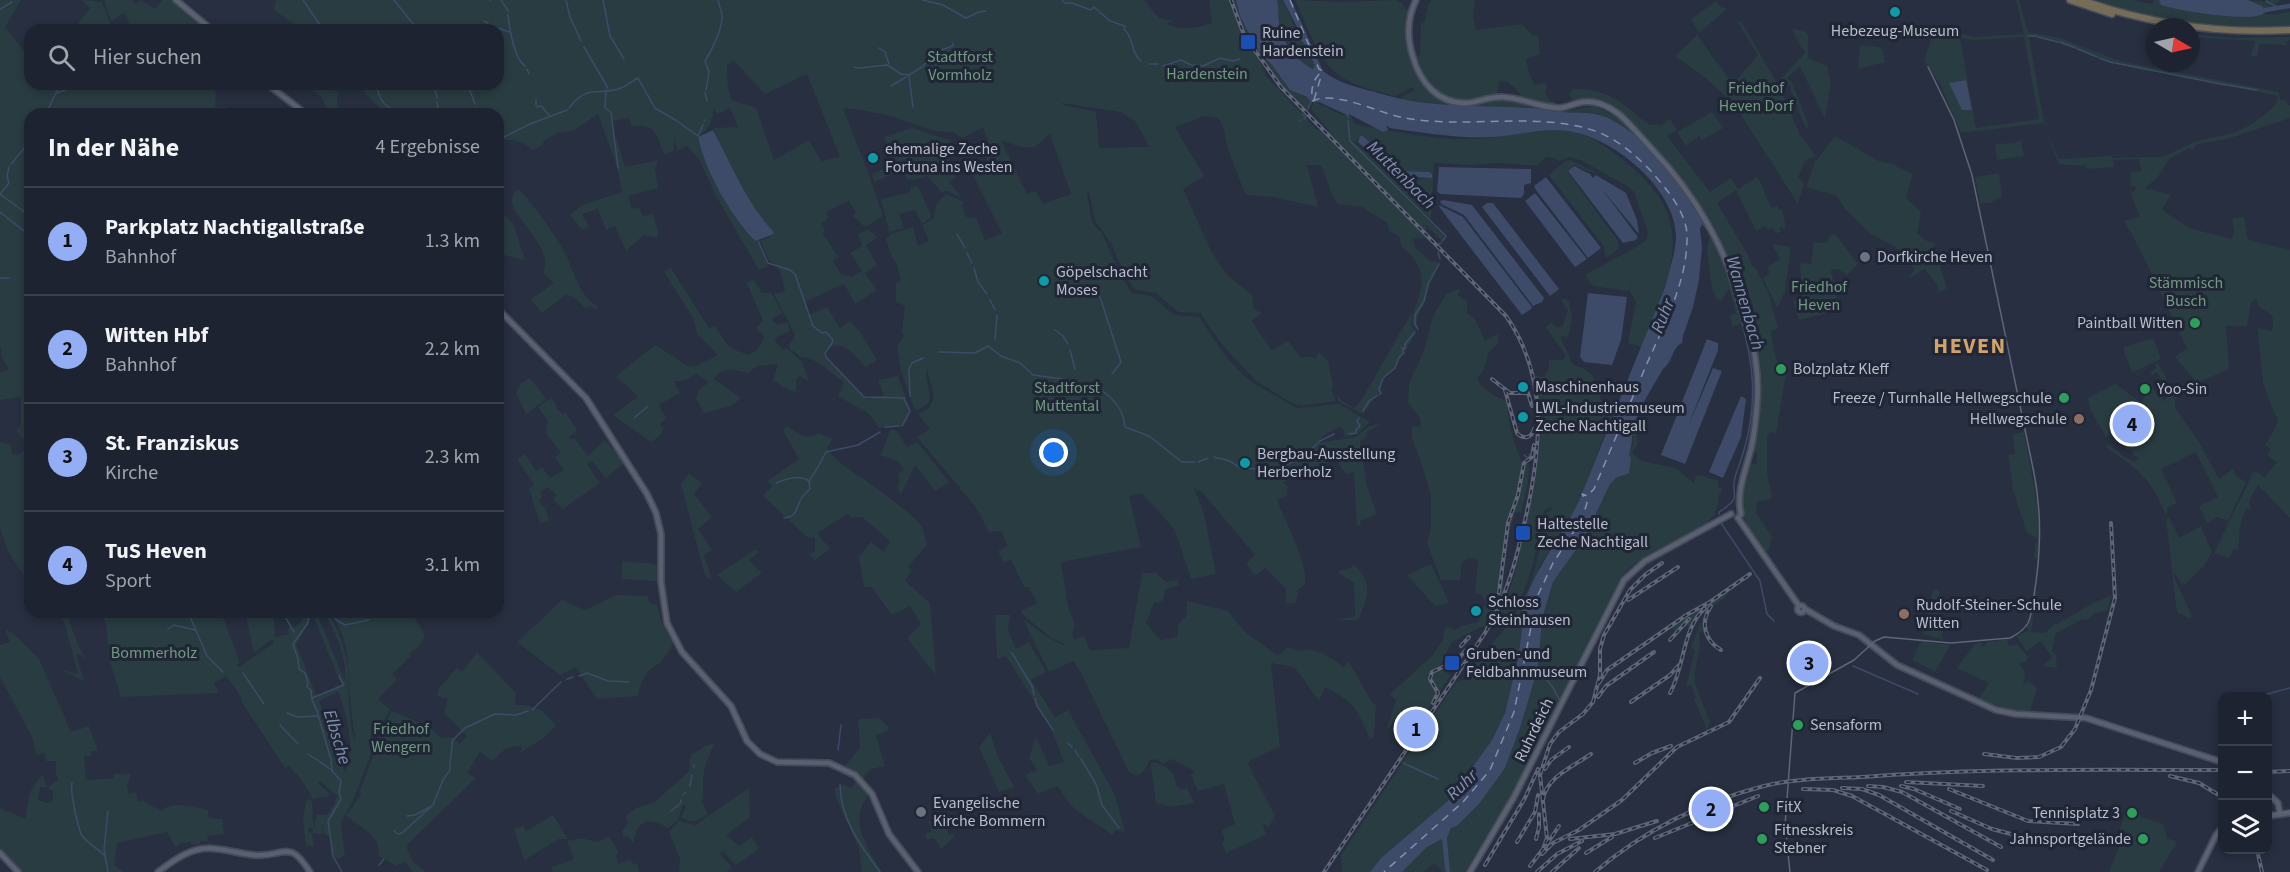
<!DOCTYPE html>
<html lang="de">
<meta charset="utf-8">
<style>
:root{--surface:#1d2330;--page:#2a2f3c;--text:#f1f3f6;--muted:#a0a4ab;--line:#3b404c;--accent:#93aef5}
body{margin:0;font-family:"Source Sans 3",sans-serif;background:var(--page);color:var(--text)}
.controls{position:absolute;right:18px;bottom:18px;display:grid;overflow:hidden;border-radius:12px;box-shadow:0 3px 9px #0003}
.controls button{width:54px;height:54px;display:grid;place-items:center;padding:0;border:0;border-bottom:2px solid var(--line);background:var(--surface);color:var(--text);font:30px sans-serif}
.compass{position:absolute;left:2146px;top:18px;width:54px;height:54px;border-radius:50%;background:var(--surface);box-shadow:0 3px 9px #0003;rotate:99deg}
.you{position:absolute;left:1054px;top:453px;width:21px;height:21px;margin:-15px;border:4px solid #fff;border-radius:50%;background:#1a73e8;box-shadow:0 0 0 9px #1a73e833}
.badge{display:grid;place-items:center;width:39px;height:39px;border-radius:50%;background:var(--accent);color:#111;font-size:20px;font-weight:700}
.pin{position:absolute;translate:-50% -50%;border:3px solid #fff;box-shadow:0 2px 6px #0006}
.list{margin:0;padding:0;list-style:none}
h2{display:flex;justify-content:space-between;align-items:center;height:78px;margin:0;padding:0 24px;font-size:26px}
h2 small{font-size:20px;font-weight:400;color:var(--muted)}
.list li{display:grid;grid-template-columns:39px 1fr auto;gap:18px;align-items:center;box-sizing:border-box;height:108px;padding:0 24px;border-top:2px solid var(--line)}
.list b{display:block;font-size:22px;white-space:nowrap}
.list p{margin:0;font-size:20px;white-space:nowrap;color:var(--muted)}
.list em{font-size:20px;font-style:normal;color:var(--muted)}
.icon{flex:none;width:33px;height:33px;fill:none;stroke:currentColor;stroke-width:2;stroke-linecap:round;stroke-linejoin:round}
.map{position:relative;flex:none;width:2290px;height:872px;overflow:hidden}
.search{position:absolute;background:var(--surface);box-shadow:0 3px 9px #0003;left:24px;top:24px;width:480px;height:66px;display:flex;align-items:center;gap:15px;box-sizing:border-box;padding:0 21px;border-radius:18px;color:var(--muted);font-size:22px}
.panel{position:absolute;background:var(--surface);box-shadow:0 3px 9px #0003;left:24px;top:108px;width:480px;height:510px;border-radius:18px}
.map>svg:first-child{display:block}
.green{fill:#293c41;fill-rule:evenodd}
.water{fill:#3d4b68}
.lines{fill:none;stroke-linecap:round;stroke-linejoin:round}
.stream{stroke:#3d4b68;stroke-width:1.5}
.river{stroke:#3d4b68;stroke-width:4.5}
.ferry{stroke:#8090b1;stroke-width:1.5;stroke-dasharray:8 6;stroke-linecap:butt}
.major-casing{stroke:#454a5a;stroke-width:8}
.highway-casing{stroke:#464c5b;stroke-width:9}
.major{stroke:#596070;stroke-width:4.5}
.highway{stroke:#766d58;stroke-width:6}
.tram{stroke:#5d6577;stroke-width:1.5}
.rail-casing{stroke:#5d6577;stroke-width:4}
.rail{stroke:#202636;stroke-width:1.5;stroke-dasharray:4.5;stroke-linecap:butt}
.culture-dot{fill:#0f9aa8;stroke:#202636;stroke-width:2}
.transit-dot{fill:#1a4fb4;stroke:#202636;stroke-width:2}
.worship-dot{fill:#6b7280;stroke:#202636;stroke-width:2}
.leisure-dot{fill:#2e9e5b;stroke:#202636;stroke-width:2}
.education-dot{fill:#8d6e63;stroke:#202636;stroke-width:2}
.labels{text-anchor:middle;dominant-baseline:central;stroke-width:6;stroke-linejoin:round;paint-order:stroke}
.poi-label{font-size:16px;fill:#b8bdcb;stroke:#202636;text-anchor:start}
.park-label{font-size:16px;fill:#709b7e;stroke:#202636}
.street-label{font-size:16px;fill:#b8bdcb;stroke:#202636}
.water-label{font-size:18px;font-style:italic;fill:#8090b1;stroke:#202636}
.district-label{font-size:22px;font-weight:bold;letter-spacing:1.5px;fill:#d2a36b;stroke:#202636}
</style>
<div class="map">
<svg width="2290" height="872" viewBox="0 0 2290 872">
<rect width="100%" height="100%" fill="#272f40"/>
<g class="green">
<polygon points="0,0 21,0 5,27 30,59 30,84 210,84 216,94 215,107 226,107 236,114 30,114 30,585 9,553 0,529 0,442 11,445 12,454 18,455 26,449 25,442 16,430 21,427 21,397 0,400 0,372 9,370 2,357 0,344"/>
<polygon points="82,0 102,2 113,30 73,30 90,8"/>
<polygon points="132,0 135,4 141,0 155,9 162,0 173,0 197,17 209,30 132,30 126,15 124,13 111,21 104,0"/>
<path d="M276,0h869c8,12 13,22 29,20l-7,4c17,7 28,4 45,-1l-3,-23h27c6,26 19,46 36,65 15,17 15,24 37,34l2,5 -5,6 -4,-2 -21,-23 -24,-32 9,23 50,53 14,3 -19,-23 3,-8 28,14 8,-1 4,9 5,2c37,7 75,15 113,14 32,0 64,-12 96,-8 23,3 41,17 59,32 74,59 43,111 14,184l-13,-4 8,-42 -6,-10 1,-8 -2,8 -37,-5 -7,-11 53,-29c6,-4 10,-7 10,-14l-14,-40 -7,-6 -45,-25 -12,-4 -11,4 -5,-3 -8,-1 -8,9 -40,-3 -26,2 -38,-2 -3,56 -73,-70 86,87 -3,4 -15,-15 2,13 -15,1 2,8 15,14 10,2c-6,12 -11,22 -14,36 -4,14 -11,14 -9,31l-4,-5 -1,-5c4,-21 17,-38 4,-58 -4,-6 -7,-11 -14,-14l-3,-12 -10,-5 -2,-8 -25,-16 -24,-3c-10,-11 -9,-27 -18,-39h-13l11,42 -45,-10 -26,-2c-4,-5 -18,-42 -20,-50 -2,-9 -2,-19 -9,-27l-14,-2 -29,11 29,49 -21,13 28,62 16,24 25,20 2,14 8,4 -10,8 19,29 17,-9 13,17 9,-2 5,3 4,-7 9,8 5,27 -2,2 5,12 -35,5 -11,-4 -34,-21 -32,-34 -24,-34 -22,-1 -22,-19 -21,-3 -12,-19 -11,-26 -17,-24 -6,-29 -2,1 5,29 10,11 19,43 11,17 20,3 22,19 25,2 25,37 20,22 11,8 42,24 42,-4 31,18 -14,13 -12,1v-5l-4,-4 -15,7 -7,9 38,-6 13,-11 14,-3 -16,9 -1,6 -6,3 7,46 10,27 -17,7 1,4 -4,1 -3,-54 -8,2 -9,-12 -10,-1 -9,12 -6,-4 -12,10 -9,-1 -8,5 5,3 -1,10 -10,4c6,16 32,66 28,82 -1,5 -6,7 -10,10l4,-1 -4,12h-9v-14l-21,-21 -10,8 -9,-13 9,-8 -53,-63 -8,-4 10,25 12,61 -25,5 -16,-48 -16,-20 -17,-17 -13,2 12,51 -80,15 7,45 7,17 -3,9 2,7 10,-4 6,14 39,-2 13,-75h14l10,9 11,-2 2,5 -14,5 -2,11 -9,2 -8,20 14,17 17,-3 1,-12 9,-10v-14l41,10 16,20 34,25 11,-9 9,4c18,-5 32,6 46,16l4,-6 24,41 4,3 -2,32 -4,2c-14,-32 -14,-35 -45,-52l-6,14 -25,-34 -23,-4 9,83 -33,16 28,54 -6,11 -6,-3 3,11 -40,18 -4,-11 3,-1 -3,-11 13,-6 -11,-40 -26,7 -7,-16 4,-4 -24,-12 -7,5 -9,-5 -6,2c-4,11 -9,18 -20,11l-48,-99 -8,-12 -24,11 -26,-53 24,18 18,9 -1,-3 -13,-5 -29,-24 -1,-3 16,-8 -8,-16h-5l-13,-27 -8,2 -5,-11 10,-5 -7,-15 -12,1 -14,-26 -58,-69 13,-8 -12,-15 11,-6 5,-11 -7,-28c-3,12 5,22 2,34l-11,7 -4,-2 -13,-37 -4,-25 7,-11 -2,-2 3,-27 -9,-4v-19l5,-3 -5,-19 -4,-3 -6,-19 5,-5 22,-7 5,19 11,-5 -7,-16 11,-6 4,-16 9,-9 18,8 -2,3 4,12 10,1 9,22 17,-7 -30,-60 17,-7 -5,-14h-3l-3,-8 11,-1 -6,-15 -21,10 -8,-6c-22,2 -39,-9 -60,-15 -16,-4 -35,-8 -51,-9l25,64 15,44 -18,11 -12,-11 3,-3 -7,-12 -23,11 3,6 -8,6 4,7 -3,2 17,24 -6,4 8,13 10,3 11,-6 -12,-18 12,-7 -4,-12 10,-4 10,7 -12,8 11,20 -12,8 12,17 -22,14 -11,-20 -38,17 3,14 18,-8 13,21 10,-7 10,11 17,28 -11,7c-12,-12 -26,-32 -42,-15v4l38,38 7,5 15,-4 -6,-15 20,-4 12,33v5l-6,12 -25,2 -10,-14 -31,-18 6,-13 -22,-18 -13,-7 -8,-1 -11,-8 -1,-3 6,-11 -21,-41 11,-3 -4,-17 -4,-7 -9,-8 -8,-18 11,-5 3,-4c-24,-25 -48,-72 -61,-104l25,-1 -8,-19 -13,6 -4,-6c1,11 -5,25 -16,28l10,29 40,67 14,15 7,19 -9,4 -43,-74 -17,-37 -12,-13 -10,5 -3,-15v14l-9,5c-10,-20 -7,-31 -33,-29l-3,-8 -18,3 14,46 33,-7 -3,9 3,19 -30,8 4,13 7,-2 4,9 10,-2 5,18 -1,6 -13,-3 -18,16 -11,-25 -9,4 -8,-21 -16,5 7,12 -7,4 -12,-15 12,-10 40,-13 -5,-25 -19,-53 -25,17 -15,2 -14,7 -1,5 -10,5c-9,-8 -23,-13 -35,-8v-28h-113l-19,-20 -6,-10h138v-54h-196l-28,-20zM733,60l32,34 42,-20 33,83 -19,4 -12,-21 -35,20 -18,-52 -24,-8 -4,-11 -1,-23zM1062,103l59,9 15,10 13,25 -50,1 -3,-36 -33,-7zM1050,134l21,60 -28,10 -7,-13 -9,3 -26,-54c11,3 27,13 38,4 4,-3 6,-7 11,-10zM1362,135l38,36 29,1 3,2v4l-31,1 -6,-3 -40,-33z"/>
<path d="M1277,0h5l6,10 10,26 9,11 8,19 -1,3c-16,-6 -32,-27 -35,-44 -1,-9 -1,-17 -2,-25z"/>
<path d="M1295,0l45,2 57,-2 6,4 1,4 5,2 -4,17 5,32 18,32 13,10 21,5 41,-6 59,11 33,-5 22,11 58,60 16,22 25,43 29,81 -13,3 -2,-10 6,-3 -7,-24 -8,12 -5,-3 -4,-9 -5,-39 3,-15 -7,-13 -32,-48 -36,-39 -19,-13 -16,-7 -16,-3h-27l-29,-5h-72l-56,-8 1,-2 14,-7 -3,-2 -17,8c-18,-5 -40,-9 -56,-21 -20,-14 -34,-53 -44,-75z"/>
<path d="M1432,0h43l-2,17 3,13 46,-6 11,12 5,-1 2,19 -14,5 3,14 6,12 10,-2 2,2 -2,7 4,8 6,2v4l-36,-8 1,-5 -12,-11 -9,-1 -2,14c-38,8 -53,11 -77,-24l2,-2 -5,-13 3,-1 1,-32h3l4,-18z"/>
<path d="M2016,0h3l9,32 32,6 60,23 159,31 1,8h5l-1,-2 6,8v12l-60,20 -35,7 -2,5 -4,-2 -20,11 -11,18 -13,11 26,7 -9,15 27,18 42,11 3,-7 -2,-14 12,-1 4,23 42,10v268l-32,-33 -9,16 2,9 -5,-2 -6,18 -2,25 -3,-3 -6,10 -15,-5 40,-82 11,6 12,-15 -10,-7 3,-7 -5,-2 -4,7c5,-14 16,-21 17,-36l-3,-2 -12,-32 -5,-52v-3l14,3c2,-14 2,-17 -12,-23l-4,-9 -5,3 -4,24h-21l3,43 -32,14 -22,-26 12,-9c-21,-42 -39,-86 -63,-127l16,-5 -11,-26 5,2 3,-6h-6l-1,-14 11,-1 -2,-12 -26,1 1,7 -28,2 -1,-3 -26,-2 -16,-41 -82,10 -21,-49 -16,-23 9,-27 28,2 1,-2 13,3 49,-3zM2024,37l15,82 -63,9 -16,-90 13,2zM2029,37l19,2 67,25 163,32 -2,8 -8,8 -18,13 -16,8 -37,8 -35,16 -50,1v-2l-53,3 -14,-31z"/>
<path d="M2094,0h38l21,4v-4h6l2,5 101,1 -14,-6 16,2 2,-2h14l-4,4h-7l3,2 -5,1 -1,8 24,-3v14c-65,2 -134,-3 -196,-26z"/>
<polygon points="1716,1 1720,6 1727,9 1699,33 1691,19"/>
<polygon points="1741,21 1777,83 1804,54 1805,50 1802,49 1792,29 1805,31 1808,34 1808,58 1827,66 1831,84 1825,118 1800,67 1787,78 1792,83 1809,126 1806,129 1789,85 1785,80 1780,88 1800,135 1816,156 1805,161 1798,177 1804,184 1798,204 1734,104 1702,75 1675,56 1697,35 1733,84 1758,55 1738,23"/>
<polygon points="2191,34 2233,38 2290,37 2290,40 2286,42 2287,45 2260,44 2257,56 2251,56 2255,41 2191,37"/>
<polygon points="1860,45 1879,47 1883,51 1885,62 1858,69"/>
<polygon points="298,84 329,84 338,93 337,104 341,114 329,114 322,97 304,84 302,87"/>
<path d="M1573,89c38,-1 49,16 77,36l8,-1 3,2 9,-7 7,11 -10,6 43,56 21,-14 7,11 19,-12 3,4 11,27 6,-2 2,4 3,-1 4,19 -7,-1 2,5 -5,1 -3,-5 -5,2 -3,-4 -9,5 -20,-41 -19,13 31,52 5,12h2l13,25 10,36 -7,3 3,20 5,15h5v7l3,-6 -11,66 -6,-1 -3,5v37l5,23 -5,3 -10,2 -1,10 16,25 -3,12 -3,3c-28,-37 -29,-44 -17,-89l7,1 2,-10 -4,-2c10,-49 9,-85 -5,-133l6,-5 -15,-47 -8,2 -18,-40 -23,-38 -61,-69 -27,-19h-29l-5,-9z"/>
<polygon points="1712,112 1723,128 1702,140 1699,136 1686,146 1677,132"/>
<polygon points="912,128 952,141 943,148 956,178 949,182 960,195 959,197 947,191 941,192 928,176 914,180 907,179 902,170 874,182 872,174 895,164 884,137"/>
<polygon points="1835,136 1879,161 1892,164 1913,174 1906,198 1921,212 1917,233 1925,240 1934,243 1935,245 1930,251 1937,255 1947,289 1939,291 1937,285 1925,269 1909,278 1914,269 1901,250 1871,234 1845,209 1837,196 1806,187 1815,162"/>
<polygon points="2017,141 2021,141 2024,156 1997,160 1995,144 2017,143"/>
<polygon points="1570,160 1598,173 1590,172 1574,165 1567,171 1618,241 1619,249 1607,257 1605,256 1604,247 1549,175 1564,162"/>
<polygon points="1999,173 2002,197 1990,203 1980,203 1975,177"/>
<polygon points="917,185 931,215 931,218 922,224 915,210 899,214 904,228 889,232 881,199 911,192 910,188"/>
<path d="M517,190h3c17,20 32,39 44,62 11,19 14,43 34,55l-2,2 -5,-3 -5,2 -13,-11 -8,-2 -23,18 -11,-14 23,-16 -11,-11c12,-22 -28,-52 -31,-70 0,-2 1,-7 2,-10z"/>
<polygon points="498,197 505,216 513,223 525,260 500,254 505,287 498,295"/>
<polygon points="1833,234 1837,236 1858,264 1847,275 1838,269 1831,270 1839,310 1799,320 1793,301 1802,298 1800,263 1811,264 1814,242 1827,243 1829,236"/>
<polygon points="1772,244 1791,247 1785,291 1777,308 1763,278 1769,274 1768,267 1780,259"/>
<path d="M671,268l38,60 6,-2 14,21 19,8 9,-5 7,-12 -2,-5 -5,-2v-4l6,-7 -17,-38 8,-2 8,13h9l12,20 -11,6 5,6 11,-3 2,9 -15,7 1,5 8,7 3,-2 15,14 7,19 -10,-5 -3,3v13l-8,-2 -15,-10 5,-16 -21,2 -9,7c-12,-3 -27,-7 -34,6l27,19 -10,8 -27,7 -8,-14 2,-9 11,-8 -13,-8 -11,6 -11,2 6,11 -21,12 7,13 -6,7 3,2 -2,8 -10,7 -38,-27 25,-18 -22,-21 39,-31 33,21h8l22,-11 -21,-21 -3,-14 -30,-48z"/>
<path d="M1460,288l-2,7 9,6v13l7,3 11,24 14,-8 -1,10 -9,9 -6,19 -6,8c6,11 19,18 30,22 1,22 6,40 15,60l7,3 -1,19 -7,30 -6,-1 -10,38 -2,44 6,-3 5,-15 24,-116 3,-29 -6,-55 9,1 5,-8v-9h14l3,-5 -21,-28 6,-4 6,4h5l6,-17 -7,-9 2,-3 6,3 3,17 -4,19 -7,-1v3l12,26 10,3 11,9v4l7,6 -1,12 16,6 -34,89h-5l4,2 -7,17 -36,56 1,1 -18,46 2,7 -5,35 -13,55 -13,27 -43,60 -68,58 -11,14h-28l-1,-17 115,-173 12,-3 -3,-3c17,-24 41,-44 55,-70 16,-29 21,-61 26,-93l7,-4 -3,-2 -6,4c-8,37 -12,75 -35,106l-6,-5 -15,20 -5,-6 -31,16 -13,26 12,7 -33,48 -2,-4 -15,-7 -15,20 10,-32 -6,-6 40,-36 13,-18 2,-13 11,3 5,-4 17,-4 8,-21 -6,-7h-5l3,-34 -9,-2 -7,4 -2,18h-19l-14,-37 4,-16v-31l-10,-34 -9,-24v-11l9,-1 -1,-8 -12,-15 1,-20 14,-29 10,-38 13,-22z"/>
<polygon points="1412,312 1411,324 1416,332 1395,369 1383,378 1380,390 1363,414 1339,402 1336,394 1342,401 1354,408 1361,401"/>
<polygon points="2153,338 2161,359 2132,373 2123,348"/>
<path d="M2158,363l18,33 -1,12 24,34 20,37 14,-10 3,7 10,6 -18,39 -11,-4 -10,6 -8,-17 19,-9 -22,-45 -35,17 16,34 -10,5 1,5 -3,1c-12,-34 -29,-47 -58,-66v-5l16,13 12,6 4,-4 -7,-4 1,-2 -4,-3 -2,1 -6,-7 -2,1 -9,-10 -4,3 -16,-28 -2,-11 27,-14 26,18 10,-15 9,10 3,-2 -1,7 5,-5 -1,-13 -10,-12 -4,3 -2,-2 6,-5 -1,-3 -17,8 1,2 -4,-1z"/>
<polygon points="530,378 546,399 526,414 516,393 521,383"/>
<polygon points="551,398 557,406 556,408 563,414 565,412 577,430 569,437 571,440 575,438 588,456 605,440 613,450 617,449 625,462 606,478 592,461 587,464 600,483 563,509 553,499 557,496 548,487 540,492 542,497 539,501 546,510 549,521 540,523 529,489 534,484 517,459 525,454 536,471 542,467 550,478 564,470 555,457 561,453 546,433 548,421 538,407"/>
<path d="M787,426c11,7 19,16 31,7l15,6 -6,9c7,12 20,20 32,28 11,7 58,41 63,51 2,5 3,12 5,18l-19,22 4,3 -7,11 25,22 6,72 -29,-37 14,-14 -11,-18 -18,9 -20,-28h-8l-5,-30 12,-15 13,10 6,-11 -28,-24 -11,1 -3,-4 -31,19 13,16 -15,11 -6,-6 6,-2v-14l-8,-1 -44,-41 9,-10 -5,-5 32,-22 -16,-29z"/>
<path d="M1635,428l3,15 -6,10 10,8 33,7 20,16v-8l6,-1 17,6v7l3,-1 1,4 -3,3c0,9 -2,19 -9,26 -28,23 -67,29 -90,58l-109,217 -46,77h-15l-3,-34 4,-10 6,-2 22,-22 26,-36 15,-40 18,-60 4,-49 11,-37 32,-45 25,-53 6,-6 13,-6v-18l4,-9v-15z"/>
<polygon points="895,429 907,447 917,442 949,482 935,491 915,465 901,494 897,488 899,484 898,474 904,470 899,462 881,455 890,430"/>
<polygon points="2024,432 2038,509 2039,557 2034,559 2035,543 2038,543 2038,539 2027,533 2013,490 2008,455 2015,454 2013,434"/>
<polygon points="689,473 702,483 694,494 712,517 698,529 712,550 704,555 712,580 706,577 704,572 681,484"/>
<polygon points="2169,518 2179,538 2201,526 2212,552 2203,567 2185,584 2181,583 2174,572 2174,577 2192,616 2190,619 2177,612 2166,519"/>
<polygon points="756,549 759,552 749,560 762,573 736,592 717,575"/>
<polygon points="622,561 655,564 658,568 658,581 622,579"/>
<path d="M1354,564c19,21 15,32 4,56h-22l19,-4 -1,-33 -15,-10 1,-3 9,-1z"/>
<polygon points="1431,564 1449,602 1436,607 1407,575"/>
<polygon points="1728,588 1729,591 1727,596 1696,619 1690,637 1685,636 1689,628 1683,625 1677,635 1670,625"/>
<polygon points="1933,590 1939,590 1943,640 1923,634"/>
<polygon points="2035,591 2037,591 2031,632 2045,633 2054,624 2057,624 2091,604 2112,595 2107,611 2095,613 2087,620 2083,619 2056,633 2052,651 2056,655 2057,668 2043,666 2052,657 2041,641 2027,651 2016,636 2030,630 2026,627 2032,615"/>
<polygon points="617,595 647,596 651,603 657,605 662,623 673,644 660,664 659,663 647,672 641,683 638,696 597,699 576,667 560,675 517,642 562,600 585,610"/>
<polygon points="55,612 66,612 78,645 86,660 79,654 76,655 84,681 59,669 78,674 64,621"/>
<path d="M102,612h119l19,51 -3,1 2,3 35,-24 -2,-4 -18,14 -9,-41h25l4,7 1,18 14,-3 -1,-6c10,0 16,-7 16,-16h12l29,69c2,-24 -9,-50 -22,-69h5c9,16 18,37 20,57 1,24 0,50 7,74 -1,-15 -4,-31 -5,-47 -3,-32 1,-56 -20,-84h28l2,4 11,-4h40l14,23 -5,10 -11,9 2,2 -19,18 5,6 -19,19 12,10 -10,21 -5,-2 -4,9 2,11 -18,48 -14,27 4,33 -7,3 -7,-6v-16l-7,-3 -2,-11 1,11 -11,-1 1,-5h-4l-1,4 4,1 2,13h-8l-3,-26 3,-19 5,-2c3,10 0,21 4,30v-10l2,2 -1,-6h11l7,-10 3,-9 -17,-15 -2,2 12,11 -3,3 -11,1 -3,2c-3,-8 -17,-28 -24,-34l-4,2 -42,-64 -5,-12 -12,-16 -12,7 5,10 -98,4 -11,-35 -4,-37zM313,615l28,69 -24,13 -21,-53zM338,692c10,27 17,53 7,81l-26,-72z"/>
<path d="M995,615h15l-2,15 8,19 13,-7 17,30 -15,8 24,37 13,-7 47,85 10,37 -9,-2 -4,5c-23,-19 -39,-20 -54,-49l-20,8 -13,-19 12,-5 -8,-12 7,-21 13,29 15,-4 -13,-34 -45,-72 -9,3z"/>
<path d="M1706,615l-3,20 -2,-5 -2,5 1,10 -6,32 2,10 14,35 -3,8 -13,-32 2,-1 -5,-12 -5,1 9,-36 -4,-2c3,-9 9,-25 15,-33z"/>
<path d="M5,629l9,5 25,25 32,73 18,-6 9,25h-7v5h-7l2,24 28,-2v-4h17l-4,11 2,10 6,-4 4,12 3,-3 19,11c12,-11 32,-4 47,-1l1,8 13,1 2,15 -17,2 1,5h-8v3h-9v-2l-11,1 -4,5 -9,-16 -50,11 -3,22 10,7h-104l-20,-21v-43l25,11 5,-27 11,-16 2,-1 4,12h-7l-2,13 10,3 5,-3v-9l-4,-1v-4l9,-6 -2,-5v-14h-10l-1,-8 -9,2 -4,-18 -32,-60v-32l10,-3z"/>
<path d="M2012,638l-5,2 2,6 8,-2 11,13 -2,5 -7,1c6,6 8,12 4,19l3,2 2,-3 9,7 -7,24 -20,-2 -32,-11 11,-16 -32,-15 18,-24 7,-1v3h4v-3z"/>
<polygon points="1908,639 1942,644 1970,644 1947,644 1950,645 1935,672 1912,660 1920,643 1922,642"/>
<path d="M477,652l39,41 -1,12c20,-1 30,5 41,21l-14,13 -23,15 3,-5 -2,-3c-13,0 -19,5 -27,15l-13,-9 -13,21 9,5 -70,68 6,15 14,11h-13l-8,-10 -9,4 -17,-10 -1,-11 -7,-11 -25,-18 15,-22 -1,-4 31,-79 37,15 14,12 10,-1 8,7 7,-8 -23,-23 4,-14 -11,-3 2,-8 18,-20 5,4z"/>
<polygon points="879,718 887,726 888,731 876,735 885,766 871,769 863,778 845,766 860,748 858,719"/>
<polygon points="990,733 997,755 1014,787 999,792 979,747"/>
<path d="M715,743c-12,23 -12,29 -12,56l-2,1 7,14c-10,7 -16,11 -27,3l5,-11 -3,-1 -5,15 -10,8c-19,-11 -30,-9 -35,15l-3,-5 -7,-2 -1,-5 6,-7 -2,-8 10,-8 19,-6 34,-31 1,-5 -1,-4 3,-8c9,-4 11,-9 23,-11z"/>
<path d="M1156,762c11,5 20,9 20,23l6,5 5,-2 7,15 -24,4 -14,-4 -5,-35v-5z"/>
<path d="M857,780l12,15c-22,24 -1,54 13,77h-20l-3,-24 -22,-48 -3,-12 10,-3 7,3z"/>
<polygon points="749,788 750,817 726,835 739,846 752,837 759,849 736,865 723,851 720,854 732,867 726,872 679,872 680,859 669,832 679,821 695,825"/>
<polygon points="2127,808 2138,812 2140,816 2163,825 2167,838 2177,842 2159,872 2109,872 2119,847 2115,844"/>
<polygon points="553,815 568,839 559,839 524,860 514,829 523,826 526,831"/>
<polygon points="946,817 948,834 956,835 941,849 934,838 927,840 925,834 932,831 928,822"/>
<polygon points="609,836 619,853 616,855 618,864 630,860 634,864 637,863 639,872 553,872 551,867 574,859 567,841 581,838 598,842"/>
<polygon points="1442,839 1446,872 1443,872 1434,863 1424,872 1402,872 1427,847"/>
</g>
<g class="water">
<path d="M1236,0h41c2,8 1,16 2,24 2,18 19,38 34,45l2,-3 -8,-19 -8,-9 -1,-9 -15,-29h8l32,71c16,13 38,17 59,23 52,15 97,11 150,14 9,0 17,3 27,4 17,1 33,-1 49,6 41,19 72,68 95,104l-3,7 2,18 -3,33 -6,27 -10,29 -1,7c-10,4 -9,19 -19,26 -10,18 -23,36 -29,57 -3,10 -1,18 -5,28l2,5 -2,14 -13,5 -6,6 -25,53 -32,45 -11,37 -4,49 -18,60 -15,40 -26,36 -22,22 -6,2 -4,10 3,34h-4l-1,-4 -3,-29 -15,8 -25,25h-32l11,-14 68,-58 43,-60 13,-27 13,-55 5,-35 -3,-2c8,-47 43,-83 61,-125l84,-209c4,-16 10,-32 11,-49 1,-49 -64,-102 -109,-107 -25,-3 -49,4 -73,6 -35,2 -69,-4 -104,-9l-4,-3 2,5 -5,2 -34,-18 -1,5 -1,-4 -28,-13h-8l-4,-5 -17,-7 -18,-25 -12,-12 -7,-13 -3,1 1,-3 -11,-22z"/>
<path d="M2159,0h89l14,6 3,4 -2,4c-15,8 -83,-3 -102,-9z"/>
<polygon points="1966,80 1972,110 1962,110 1949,83"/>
<path d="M713,130c18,34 34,74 61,102l-2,3 -17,6c-24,-25 -50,-70 -57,-104z"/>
<polygon points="1360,136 1363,136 1400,171 1429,172 1432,174 1432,178 1395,176 1358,142"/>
<polygon points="1574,166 1590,174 1593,178 1596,175 1626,193 1637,220 1639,234 1601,188 1638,237 1636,240 1623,243 1568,171"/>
<polygon points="1439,167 1531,169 1531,183 1524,185 1524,194 1521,198 1440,194 1437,191"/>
<polygon points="1546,177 1601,248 1588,258 1536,190 1534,186"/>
<polygon points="1535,193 1587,259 1575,267 1525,201"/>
<polygon points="1443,200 1472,205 1544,298 1542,302 1533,306 1464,215 1441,204 1440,201"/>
<polygon points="1487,203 1493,203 1559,289 1550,296 1482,207"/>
<polygon points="1439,205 1463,217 1532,307 1531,309 1522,315 1440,208"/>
<polygon points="1588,293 1627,297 1621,340 1612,365 1584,362 1580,357"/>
<polygon points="1707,339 1718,343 1718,350 1687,429 1713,368 1722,371 1685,464 1661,455"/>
<polygon points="1741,396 1746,399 1741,437 1723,478 1709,472"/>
</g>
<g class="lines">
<g class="stream">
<polyline points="303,0 320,25 326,30"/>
<polyline points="394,0 418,30"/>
<polyline points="490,0 491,0"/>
<polyline points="501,0 508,11"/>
<polyline points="566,0 570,17 581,41"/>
<polyline points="603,0 610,36 624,59"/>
<polyline points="922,0 943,5 966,18 979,12 986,11"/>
<path d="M1062,0l3,3h7l19,7 3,-3 16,14 15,5 -1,3c10,8 6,23 17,32"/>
<polyline points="2266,1 2277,7"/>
<polyline points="0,9 12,2"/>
<path d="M508,14c1,13 6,45 17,52"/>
<polyline points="484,21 488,23"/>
<polyline points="499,28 509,32"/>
<polyline points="2028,36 2037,36"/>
<polyline points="2038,37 2058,42"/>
<polyline points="2060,42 2076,48"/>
<polyline points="584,47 608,88"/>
<polyline points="879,48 885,52 889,64"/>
<polyline points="2078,49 2097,57"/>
<polyline points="2099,58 2113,63"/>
<polyline points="2115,63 2226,85"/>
<polyline points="1149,64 1158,64"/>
<polyline points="1163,66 1181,60 1191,65 1203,66 1220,58 1233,61 1240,59"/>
<polyline points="854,67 859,68 887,65 901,74 909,75 922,67 938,51 953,46 953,43"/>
<polyline points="527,69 529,74"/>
<polyline points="909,76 913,107"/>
<path d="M377,84c1,16 9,24 24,30"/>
<polyline points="434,84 437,98"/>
<polyline points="2228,85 2257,90"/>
<polyline points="891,86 906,77"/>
<polyline points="469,88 475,104"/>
<polyline points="606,90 605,108 611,112 618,168"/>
<path d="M706,90l3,-18 -4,-11c7,-11 18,-33 17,-46 -1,-5 -3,-10 -4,-15"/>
<polyline points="57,93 68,89 79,88"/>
<polyline points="705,93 707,101"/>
<polyline points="536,100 536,105"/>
<polyline points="437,102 439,114"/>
<polyline points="537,107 541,106 550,116"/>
<polyline points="477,108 480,114"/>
<path d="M569,108c20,-26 29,-11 52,-20 6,-2 11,-7 17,-10l17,30 22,13 21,15 5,-11"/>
<polyline points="1308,109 1311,102"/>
<polyline points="46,114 60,84"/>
<polyline points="1302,114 1306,117 1304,119"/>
<polyline points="705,121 705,120"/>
<polyline points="1300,121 1301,120"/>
<polyline points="1348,121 1350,141 1446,236 1442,241"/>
<polyline points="498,140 530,124 567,110"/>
<polyline points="11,164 30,141"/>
<polyline points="9,167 7,176 9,183 0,194 30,216"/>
<polyline points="0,212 24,231 30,232"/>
<path d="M1703,224c14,17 22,42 28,62 23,69 32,119 5,188 -8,22 10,21 -17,38v2"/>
<polyline points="957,234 965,248"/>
<polyline points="758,241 768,263 790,270 795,274 813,326 822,333 826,332 833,340 831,345 825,353 826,357 864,397 905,398"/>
<polyline points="1439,244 1441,243"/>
<polyline points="1437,248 1437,246"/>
<polyline points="1438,252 1440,259"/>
<polyline points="967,253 972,263"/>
<polyline points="27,263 30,264"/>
<polyline points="974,268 978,282 987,294"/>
<polyline points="0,278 9,278"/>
<polyline points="1100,297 1121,362 1112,374"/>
<polyline points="990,300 995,310"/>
<polyline points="1418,329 1415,324 1415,315 1424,301 1428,284 1439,264"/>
<polyline points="1055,330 1063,336 1068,344"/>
<polyline points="995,340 997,315"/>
<polyline points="1070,350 1075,369"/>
<polyline points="939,352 975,353 988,346 1001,356 1020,363 1033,375 1063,379 1065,382 1074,382"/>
<path d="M1078,383c24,3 45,19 47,44l24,9 33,26h13"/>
<polyline points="910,396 909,369 912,363 923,358"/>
<polyline points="1363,411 1369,401 1381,393 1379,390 1383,378 1395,368 1399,357 1404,353 1402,348 1405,349 1405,344 1415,332"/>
<polyline points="634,418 647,407"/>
<polyline points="902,426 910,411 904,399"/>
<polyline points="885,427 899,426"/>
<polyline points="1349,434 1356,433 1356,430 1360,426 1357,421 1359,418"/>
<polyline points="1524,455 1528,458 1530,454"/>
<polyline points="1214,457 1230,461"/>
<polyline points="1198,462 1208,458"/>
<polyline points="1231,462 1241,468 1275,470 1301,458 1320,441 1334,434"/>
<path d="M776,483c10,-4 24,-9 33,-2"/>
<path d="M784,518c12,-1 12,-8 16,-17 2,-5 7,-9 10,-12l-1,-8c7,-10 12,-19 17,-29l32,-7 22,-13"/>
<polyline points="1721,523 1760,581 1767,614 1774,621"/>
<polyline points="188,612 207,656 223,672"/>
<polyline points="309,612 308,623 293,644 298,659 299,669 305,673 308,682 307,687 311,690 312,700 317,711 331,760 332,771 341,781 339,792 341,799 328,821 333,856 342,872"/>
<polyline points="283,613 294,632"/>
<polyline points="335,619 345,625 369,620"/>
<polyline points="168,629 174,625 195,630"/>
<polyline points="1012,653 1032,686 1034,695"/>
<polyline points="1853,666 1918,694"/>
<polyline points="1537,667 1554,689 1559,699"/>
<polyline points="243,673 264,704"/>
<polyline points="579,676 587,673 608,681 629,682"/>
<polyline points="567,679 573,677"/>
<polyline points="2260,696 2290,688"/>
<polyline points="312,698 344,685 339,676"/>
<polyline points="1035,698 1037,706 1053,730"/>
<polyline points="532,710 561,682"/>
<polyline points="287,713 297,717 318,716"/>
<polyline points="280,725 298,744"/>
<polyline points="1068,743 1072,747"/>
<polyline points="838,750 841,725"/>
<polyline points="1075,750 1079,757"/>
<polyline points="308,754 332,770"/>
<polyline points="1081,759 1096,784 1102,805 1119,828"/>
<polyline points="1403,763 1438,779"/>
<polyline points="694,765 694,767"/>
<path d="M72,783c-2,8 6,48 11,54 6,7 15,12 22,19"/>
<path d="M840,784c0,34 20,61 40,88"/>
<polyline points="690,786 692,775"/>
<polyline points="683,795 686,792"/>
<polyline points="108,811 104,850 108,872"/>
<polyline points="671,811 680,804 681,800"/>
<polyline points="407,816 415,815 430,807"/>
<path d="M394,831l4,3 4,-1 31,-28 10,-25 7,-10c-1,-10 3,-19 2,-29l13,-13 30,-14 21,1 12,-4"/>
<polyline points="379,865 384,859"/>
</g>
<polyline class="river" points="2265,10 2290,6"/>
<g class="ferry">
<path d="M1290,0l29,69 4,2c-10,7 -13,18 -10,30 19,-11 65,11 87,16 19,4 40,5 59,5 38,0 80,-4 118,4 31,6 50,21 72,43 15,17 37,41 38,66 1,47 -24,91 -42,133 -17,40 -34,81 -51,121l-7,7 -5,-2 5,9 -5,16 -29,44 -16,34 -23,115 -24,58 -27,32 -79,70"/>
<polyline points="1314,100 1322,73"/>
</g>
<defs>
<g id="major">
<polyline points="176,0 212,30"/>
<path d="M1416,0c-9,18 -9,38 -3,57 7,25 25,47 54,46 12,-1 23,-7 36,-6 19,1 38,11 57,11 6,-1 12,-3 18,-5 16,-4 29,2 42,12 11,10 21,22 31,33 46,48 74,100 93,163 9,31 16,61 13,93 -1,15 -3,31 -6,45 -6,23 -15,44 -10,65l-3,4"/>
<polyline points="267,84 306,114"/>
<polyline points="498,309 586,398 647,494 656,513 661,534 661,582 667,623 682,652 731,706 747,741 760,754 777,762 829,763 855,775 872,794 889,834 918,872"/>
<polyline points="1738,518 1799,606"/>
<circle cx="1801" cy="609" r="3.5"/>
<polyline points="1805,609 1834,626 1859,635 1897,665 1996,710 2016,714 2086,718 2222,762"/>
<polyline points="2268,794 2278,803 2280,814"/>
<polyline points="2268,816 2290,813"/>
<polyline points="0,853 18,872"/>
<path d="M158,872c17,-13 36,-27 59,-23 12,1 25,5 37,6 30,3 34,-18 56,17"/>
<polyline points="1470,872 1514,797 1624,580 1645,561 1731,514"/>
<polyline points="2198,872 2216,835 2222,828"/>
</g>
<g id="highway">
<polyline points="2070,0 2112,14"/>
<path d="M2081,0c68,24 137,34 209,30"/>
</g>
</defs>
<use href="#major" class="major-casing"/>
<use href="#highway" class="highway-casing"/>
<use href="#major" class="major"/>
<use href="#highway" class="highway"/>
<g class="tram">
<polyline points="2268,815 2290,811"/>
<path d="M1790,872l-5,-47 10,-132 59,-33 21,-19 9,-4 67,6 59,-5c8,-4 14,-8 18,-15 4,-9 5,-19 6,-28 7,-41 8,-81 0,-122l-62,-298 -18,-55 -26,-53"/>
<polyline points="2197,872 2216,835 2222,828"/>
</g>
<defs>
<g id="rail">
<path d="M1231,0l13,35 37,52 225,229c43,61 35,132 20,200 -9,42 -19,80 -41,117l-161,239"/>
<polyline points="1492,379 1510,393 1528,393 1532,406"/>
<path d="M1505,390l12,43c6,7 15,5 17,-4"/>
<polyline points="1499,593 1508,523 1518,495 1524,463 1532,457 1534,445"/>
<polyline points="1628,600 1678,567"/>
<path d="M1711,606c-11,16 -7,34 10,44"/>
<polyline points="1670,640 1689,619"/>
<polyline points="1461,646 1469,637"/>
<polyline points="1599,683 1607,670 1688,614 1710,602 1750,574"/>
<path d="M1670,693c15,-27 12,-64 35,-85"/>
<polyline points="1598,697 1606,686 1654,652"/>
<polyline points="1631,702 1670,675 1679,665"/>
<polyline points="1433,703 1438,693 1430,679 1432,672 1456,661 1466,650"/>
<polyline points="1984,754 2017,758 2039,757 2061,747 2075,729 2091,690 2115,598 2111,523"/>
<polyline points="1635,763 1652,753 1671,746"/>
<polyline points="1545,769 1551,760 1569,747"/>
<polyline points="2268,772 2290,771"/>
<polyline points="2170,776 2199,783 2222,797"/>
<polyline points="1906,782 1983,786"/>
<polyline points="1868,786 1883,787 1902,792 2001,847"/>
<polyline points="1901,786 1914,789 1960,809"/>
<polyline points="1842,788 1862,789 1879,795 1993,860"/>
<polyline points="1803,789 1833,790 1852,796 1987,870"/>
<polyline points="1949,789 2028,821 2078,824"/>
<path d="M1543,800c3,-23 31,-34 48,-46"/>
<polyline points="1951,811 1992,829 2011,834"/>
<polyline points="1655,838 1758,796"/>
<polyline points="1536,839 1539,827 1539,814"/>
<polyline points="1570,839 1615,834 1657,821"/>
<polyline points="1517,842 1535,812 1538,795"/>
<polyline points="1547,844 1559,826"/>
<polyline points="2257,850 2262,872"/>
<polyline points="1586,853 1612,837"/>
<polyline points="1542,854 1553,843 1579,830 1622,800 1677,747 1729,722 1760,678"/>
<polyline points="1485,865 1525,798 1538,769"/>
<polyline points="1530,866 1543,849 1547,838 1540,775 1550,744 1559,732 1583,714 1593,702 1600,675 1600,649 1604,635 1630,590 1645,575 1662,563"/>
<polyline points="1537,872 1557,854 1582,841"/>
<polyline points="1552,872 1579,848"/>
<path d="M1595,872c48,-41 107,-70 169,-86 36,-9 76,-7 113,-10 115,-8 230,-6 345,-6"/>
</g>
</defs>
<use href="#rail" class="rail-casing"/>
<use href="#rail" class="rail"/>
</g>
<g class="culture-dot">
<circle cx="1895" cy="12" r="6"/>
<circle cx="873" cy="158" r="6"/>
<circle cx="1044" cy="281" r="6"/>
<circle cx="1523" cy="387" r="6"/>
<circle cx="1523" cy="417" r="6"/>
<circle cx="1245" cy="463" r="6"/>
<circle cx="1476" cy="611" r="6"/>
</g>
<g class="transit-dot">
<rect x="1240" y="34" width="16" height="16" rx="3"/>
<rect x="1515" y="525" width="16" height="16" rx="3"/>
<rect x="1444" y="655" width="16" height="16" rx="3"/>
</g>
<g class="worship-dot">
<circle cx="1865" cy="257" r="6"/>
<circle cx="921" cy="812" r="6"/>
</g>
<g class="leisure-dot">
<circle cx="2195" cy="323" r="6"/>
<circle cx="1781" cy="369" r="6"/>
<circle cx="2145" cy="389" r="6"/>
<circle cx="2064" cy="398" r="6"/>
<circle cx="1798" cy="725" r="6"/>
<circle cx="1764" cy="807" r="6"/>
<circle cx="2132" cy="813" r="6"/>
<circle cx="1762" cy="839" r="6"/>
<circle cx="2143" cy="839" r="6"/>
</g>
<g class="education-dot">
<circle cx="2079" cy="419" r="6"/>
<circle cx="1904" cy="614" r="6"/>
</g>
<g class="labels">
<g class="poi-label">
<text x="1895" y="31" text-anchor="middle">Hebezeug-Museum</text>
<text x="1262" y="33">Ruine<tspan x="1262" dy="18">Hardenstein</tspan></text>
<text x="885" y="149">ehemalige Zeche<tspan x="885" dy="18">Fortuna ins Westen</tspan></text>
<text x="1877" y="257">Dorfkirche Heven</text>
<text x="1056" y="272">Göpelschacht<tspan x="1056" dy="18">Moses</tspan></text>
<text x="2183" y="323" text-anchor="end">Paintball Witten</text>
<text x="1793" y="369">Bolzplatz Kleff</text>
<text x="1535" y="387">Maschinenhaus</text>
<text x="2157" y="389">Yoo-Sin</text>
<text x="2052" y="398" text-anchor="end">Freeze / Turnhalle Hellwegschule</text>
<text x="1535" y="408">LWL-Industriemuseum<tspan x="1535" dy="18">Zeche Nachtigall</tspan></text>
<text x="2067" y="419" text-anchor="end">Hellwegschule</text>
<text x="1257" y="454">Bergbau-Ausstellung<tspan x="1257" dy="18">Herberholz</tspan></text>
<text x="1537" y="524">Haltestelle<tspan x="1537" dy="18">Zeche Nachtigall</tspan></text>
<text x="1488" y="602">Schloss<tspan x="1488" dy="18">Steinhausen</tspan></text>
<text x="1916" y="605">Rudolf-Steiner-Schule<tspan x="1916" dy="18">Witten</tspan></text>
<text x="1466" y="654">Gruben- und<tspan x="1466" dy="18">Feldbahnmuseum</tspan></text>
<text x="1810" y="725">Sensaform</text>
<text x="933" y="803">Evangelische<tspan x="933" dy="18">Kirche Bommern</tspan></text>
<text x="1776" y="807">FitX</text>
<text x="2120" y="813" text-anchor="end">Tennisplatz 3</text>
<text x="1774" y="830">Fitnesskreis<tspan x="1774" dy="18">Stebner</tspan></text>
<text x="2131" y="839" text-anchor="end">Jahnsportgelände</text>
</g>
<g class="park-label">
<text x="960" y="57">Stadtforst<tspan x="960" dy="18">Vormholz</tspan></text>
<text x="1207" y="74">Hardenstein</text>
<text x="1756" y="88">Friedhof<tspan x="1756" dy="18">Heven Dorf</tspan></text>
<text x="2186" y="283">Stämmisch<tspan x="2186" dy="18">Busch</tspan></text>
<text x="1819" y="287">Friedhof<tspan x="1819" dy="18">Heven</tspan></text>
<text x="1067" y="388">Stadtforst<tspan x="1067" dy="18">Muttental</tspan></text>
<text x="154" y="653">Bommerholz</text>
<text x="401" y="729">Friedhof<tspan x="401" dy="18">Wengern</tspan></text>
</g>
<g class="street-label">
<text transform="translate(1534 730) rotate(-64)">Ruhrdeich</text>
</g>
<g class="water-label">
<text transform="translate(1401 175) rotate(45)">Muttenbach</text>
<text transform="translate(1745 303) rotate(74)">Wannenbach</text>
<text transform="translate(1663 316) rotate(-68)">Ruhr</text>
<text transform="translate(337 737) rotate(73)">Elbsche</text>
<text transform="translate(1462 785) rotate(-44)">Ruhr</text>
</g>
<g class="district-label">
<text x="1970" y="346">HEVEN</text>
</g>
</g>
</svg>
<div class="controls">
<button>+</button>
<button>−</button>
<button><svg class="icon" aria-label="layers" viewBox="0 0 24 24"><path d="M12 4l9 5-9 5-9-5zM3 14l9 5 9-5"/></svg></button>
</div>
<svg class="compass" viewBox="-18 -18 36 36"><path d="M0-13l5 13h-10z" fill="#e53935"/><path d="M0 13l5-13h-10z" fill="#a0a4ab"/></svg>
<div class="you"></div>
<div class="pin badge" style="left:1416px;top:729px">1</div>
<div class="pin badge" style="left:1711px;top:809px">2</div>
<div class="pin badge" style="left:1809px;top:663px">3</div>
<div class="pin badge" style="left:2132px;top:424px">4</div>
<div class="search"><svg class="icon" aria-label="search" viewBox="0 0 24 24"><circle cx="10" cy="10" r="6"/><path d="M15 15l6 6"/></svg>Hier suchen</div>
<section class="panel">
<h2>In der Nähe<small>4 Ergebnisse</small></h2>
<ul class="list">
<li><span class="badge">1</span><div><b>Parkplatz Nachtigallstraße</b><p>Bahnhof</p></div><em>1.3 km</em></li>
<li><span class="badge">2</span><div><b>Witten Hbf</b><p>Bahnhof</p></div><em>2.2 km</em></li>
<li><span class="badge">3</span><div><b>St. Franziskus</b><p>Kirche</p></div><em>2.3 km</em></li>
<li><span class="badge">4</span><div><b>TuS Heven</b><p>Sport</p></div><em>3.1 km</em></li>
</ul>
</section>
</div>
